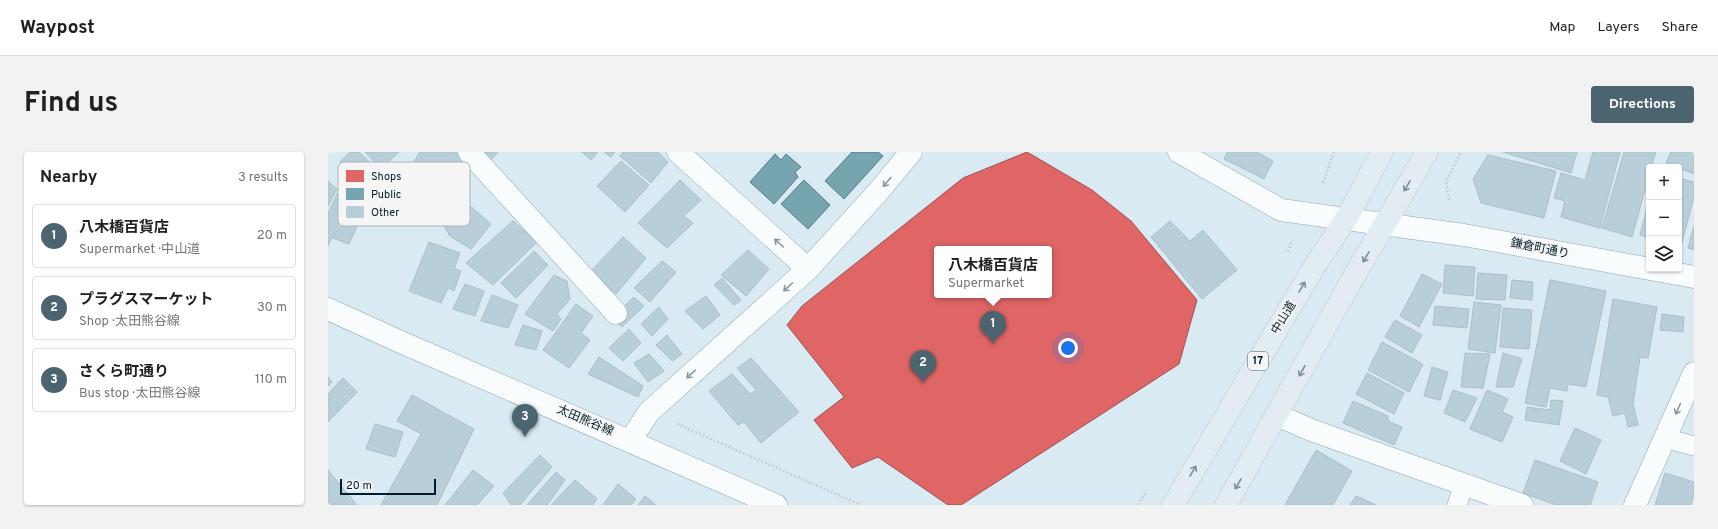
<!DOCTYPE html>
<meta charset="utf-8">
<style>
:root{--surface:#fff;--page:#f2f2f2;--text:#202124;--muted:#757577;--line:#e0e0e0;--accent:#4c646f}
body{margin:0;font-family:Overpass,"Noto Sans JP",sans-serif;background:var(--page);color:var(--text)}
.controls{position:absolute;right:12px;top:12px;display:grid;overflow:hidden;border-radius:4px;box-shadow:0 1px 3px #0004}
.controls button{width:36px;height:36px;display:grid;place-items:center;padding:0;border:0;border-bottom:1px solid var(--line);background:var(--surface);color:var(--text);font:20px sans-serif}
.scale{position:absolute;left:12px;bottom:10px;width:96px;box-sizing:border-box;padding-left:4px;border:2px solid #001c29;border-top:0;font-size:11px;line-height:14px;white-space:nowrap;color:#001c29;-webkit-text-stroke:3px #f5f5f5;paint-order:stroke}
.you{position:absolute;left:740px;top:196px;width:14px;height:14px;margin:-10px;border:3px solid #fff;border-radius:50%;background:#1a73e8;box-shadow:0 0 0 6px #1a73e833}
.badge{display:grid;place-items:center;width:26px;height:26px;border-radius:50%;background:var(--accent);color:#fff;font-size:13px;font-weight:700}
.pin{position:absolute;translate:-50% -33px;filter:drop-shadow(0 1px 2px #0008)}
.pin::after{content:'';position:absolute;top:21px;width:14px;height:12px;background:inherit;clip-path:polygon(0 0,100% 0,50% 100%)}
.popup{position:absolute;left:606px;top:94px;width:118px;height:52px;box-sizing:border-box;display:grid;place-content:center;border-radius:4px;background:var(--surface);filter:drop-shadow(0 1px 3px #0005);font-size:13px;white-space:nowrap;color:var(--muted)}
.popup b{font-size:15px;color:var(--text)}
.popup::after{content:'';position:absolute;left:50%;top:100%;margin-left:-8px;border:8px solid transparent;border-top-color:var(--surface)}
.list{margin:0;padding:0;list-style:none}
h2{display:flex;justify-content:space-between;align-items:center;height:52px;margin:0;padding:0 16px;font-size:17px}
h2 small{font-size:13px;font-weight:400;color:var(--muted)}
.list li{display:grid;grid-template-columns:26px 1fr auto;gap:12px;align-items:center;box-sizing:border-box;height:64px;margin:0 8px 8px;padding:0 8px;border:1px solid var(--line);border-radius:4px}
.list b{display:block;font-size:15px;white-space:nowrap}
.list p{margin:0;font-size:13px;white-space:nowrap;color:var(--muted)}
.list em{font-size:13px;font-style:normal;color:var(--muted)}
.icon{flex:none;width:22px;height:22px;fill:none;stroke:currentColor;stroke-width:2;stroke-linecap:round;stroke-linejoin:round}
.map{position:relative;flex:none;width:1366px;height:353px;overflow:hidden;border-radius:4px}
header{display:flex;align-items:center;gap:24px;box-sizing:border-box;height:56px;padding:0 20px;background:var(--surface);border-bottom:1px solid var(--line)}
header strong{font-size:19px}
nav{display:flex;gap:22px;margin-inline-start:auto;font-size:14px}
.intro{display:flex;align-items:center;justify-content:space-between;box-sizing:border-box;height:96px;padding:0 24px}
h1{margin:0;font-size:28px}
.button{padding:10px 18px;border-radius:4px;background:var(--accent);color:#fff;font-size:14px;font-weight:700}
main{display:flex;gap:24px;padding:0 24px}
aside{flex:1;background:var(--surface);border-radius:4px;box-shadow:0 1px 3px #0004}
.map>svg:first-child{display:block}
.shops{fill:#e06666;stroke:#9d5054;fill-rule:evenodd}
.public{fill:#76a5af;stroke:#537c87}
.building{fill:#b8ced9;stroke:#a9bfca}
.lines{fill:none;stroke-linecap:round;stroke-linejoin:round}
.service-casing{stroke:#8fa5af;stroke-width:20}
.minor-casing{stroke:#8fa5af;stroke-width:23}
.tertiary-casing{stroke:#8fa5af;stroke-width:23}
.secondary-casing{stroke:#8fa5af;stroke-width:23}
.trunk-casing{stroke:#bac6cb;stroke-width:23}
.path{stroke:#c8ced0;stroke-width:2.5;stroke-dasharray:2 2;stroke-linecap:butt}
.service{stroke:#f9fcfd;stroke-width:19}
.minor{stroke:#f9fcfd;stroke-width:22}
.tertiary{stroke:#f9fcfd;stroke-width:22}
.secondary{stroke:#f9fcfd;stroke-width:22}
.trunk{stroke:#e2ecf2;stroke-width:22}
.oneway{stroke:#89979e}
.oneway2{stroke:#7c8e98}
.labels{text-anchor:middle;dominant-baseline:central;stroke-width:4;stroke-linejoin:round;paint-order:stroke}
.shield{fill:#f5f5f5;stroke:#4a5d66;stroke-width:1}
.shield-label{font-size:11px;font-weight:bold;fill:#001c29}
.street-label{font-size:12px;fill:#001c29;stroke:#f5f5f5}
.key{fill:#f5f5f5;stroke:#acb4b8;stroke-width:1}
.key-label{font-size:11px;fill:#001c29}
</style>
<header>
<strong>Waypost</strong>
<nav><a>Map</a><a>Layers</a><a>Share</a></nav>
</header>
<div class="intro"><h1>Find us</h1><a class="button">Directions</a></div>
<main>
<aside>
<h2>Nearby<small>3 results</small></h2>
<ul class="list">
<li><span class="badge">1</span><div><b>八木橋百貨店</b><p>Supermarket · 中山道</p></div><em>20 m</em></li>
<li><span class="badge">2</span><div><b>プラグスマーケット</b><p>Shop · 太田熊谷線</p></div><em>30 m</em></li>
<li><span class="badge">3</span><div><b>さくら町通り</b><p>Bus stop · 太田熊谷線</p></div><em>110 m</em></li>
</ul>
</aside>
<div class="map">
<svg width="1366" height="353" viewBox="0 0 1366 353">
<rect width="100%" height="100%" fill="#daeaf2"/>
<path class="shops" d="M699,0l65,38 39,31 66,79 -18,64 -218,141h-13l-70,-48 -26,11 -38,-48 30,-23 -57,-72 15,-19 161,-128zM609,97h112v46h-112z"/>
<g class="public">
<polygon points="524,0 550,0 555,4 516,47 497,29"/>
<polygon points="447,2 453,8 458,2 473,15 467,20 470,25 446,52 422,30"/>
<polygon points="476,28 502,53 480,77 453,52"/>
</g>
<g class="building">
<polygon points="22,0 31,0 62,30 45,45 12,10"/>
<polygon points="37,0 71,0 53,17"/>
<polygon points="92,0 127,0 140,9 127,30 116,24 105,44 74,28"/>
<polygon points="154,0 170,0 162,9"/>
<polygon points="254,0 270,0 263,8"/>
<polygon points="276,0 287,0 283,5"/>
<polygon points="295,0 330,0 340,10 323,31 292,4"/>
<polygon points="899,0 929,0 945,9 936,27 896,7"/>
<polygon points="1175,0 1249,0 1243,21"/>
<polygon points="1265,0 1292,0 1272,76 1233,65 1237,49 1226,46 1233,21 1257,28"/>
<polygon points="1296,0 1328,0 1323,15 1321,15 1321,23 1304,85 1274,76"/>
<polygon points="1343,0 1366,0 1366,22 1338,11"/>
<polygon points="1160,3 1228,19 1216,66 1153,51 1145,27"/>
<polygon points="293,9 321,33 297,60 269,34"/>
<polygon points="1351,26 1366,30 1366,45 1353,94 1351,94"/>
<polygon points="352,28 373,48 356,64 365,71 339,96 310,71"/>
<polygon points="0,29 9,37 0,54"/>
<polygon points="11,38 21,49 0,94 0,61"/>
<polygon points="134,47 163,72 143,97 122,84 114,71"/>
<polygon points="1321,48 1321,86 1312,83"/>
<polygon points="23,52 37,57 21,92 5,86"/>
<polygon points="185,69 209,90 165,133 138,111"/>
<polygon points="842,69 862,89 875,78 909,118 874,147 823,85"/>
<polygon points="1366,74 1366,98 1360,96"/>
<polygon points="295,85 318,106 288,142 263,119"/>
<polygon points="101,90 132,101 126,117 133,119 126,139 120,136 113,151 81,139"/>
<polygon points="420,98 441,117 418,144 393,123"/>
<polygon points="206,99 220,113 188,146 173,131"/>
<polygon points="334,109 348,120 322,150 306,136"/>
<polygon points="1117,113 1147,115 1145,144 1115,141"/>
<polygon points="1150,121 1179,123 1177,148 1148,147"/>
<polygon points="1094,122 1114,132 1091,175 1072,164"/>
<polygon points="226,123 239,129 242,147 229,162 233,167 225,179 197,162"/>
<polygon points="394,126 413,148 406,153 386,133"/>
<polygon points="1184,128 1205,130 1204,148 1182,146"/>
<polygon points="1222,128 1278,139 1258,235 1240,232 1239,239 1222,236 1218,255 1197,251"/>
<polygon points="137,132 156,139 147,164 125,157"/>
<polygon points="164,143 190,153 180,176 153,169"/>
<polygon points="378,144 392,163 375,177 357,159"/>
<polygon points="306,145 316,154 294,175 284,166"/>
<polygon points="1285,147 1329,155 1320,206 1312,205 1305,252 1310,273 1300,275 1297,261 1285,264 1280,245 1269,243"/>
<polygon points="1146,150 1173,153 1167,201 1140,197"/>
<polygon points="248,152 265,164 253,181 262,188 241,216 215,198"/>
<polygon points="1107,154 1141,157 1139,176 1105,173"/>
<polygon points="331,155 340,167 324,184 313,172"/>
<polygon points="1175,156 1204,158 1201,197 1172,195"/>
<polygon points="1334,162 1356,165 1355,180 1332,178"/>
<polygon points="1067,168 1094,183 1084,201 1057,185"/>
<polygon points="195,173 214,179 208,198 187,193"/>
<polygon points="301,177 313,191 295,209 281,196"/>
<polygon points="339,183 354,202 344,209 328,193"/>
<polygon points="1054,190 1095,212 1081,240 1040,218"/>
<polygon points="1137,201 1162,202 1155,236 1133,235"/>
<polygon points="1175,201 1194,207 1185,235 1168,235"/>
<polygon points="321,202 336,219 320,230 306,211"/>
<polygon points="271,205 315,234 310,245 260,222"/>
<polygon points="423,206 471,260 433,291 416,270 410,273 381,239 404,222 422,242 428,238 409,216"/>
<polygon points="1104,215 1120,220 1112,248 1096,244"/>
<polygon points="1039,221 1076,241 1066,262 1028,242"/>
<polygon points="0,225 4,230 0,234"/>
<polygon points="15,226 29,240 0,270 0,242"/>
<polygon points="1125,238 1149,246 1137,270 1116,261"/>
<polygon points="1159,238 1180,247 1174,260 1185,265 1174,290 1142,277"/>
<polygon points="84,243 146,277 109,353 53,353 93,282 69,269"/>
<polygon points="1223,248 1235,249 1231,273 1197,268 1199,255 1222,258"/>
<polygon points="1025,249 1060,264 1060,269 1074,275 1066,293 1015,271"/>
<polygon points="47,272 75,280 67,305 38,297"/>
<polygon points="1247,276 1273,288 1258,322 1232,309"/>
<polygon points="988,298 1024,319 1005,353 957,353"/>
<polygon points="212,303 224,315 192,353 183,353 175,341"/>
<polygon points="1207,308 1270,330 1262,353 1228,353 1195,341"/>
<polygon points="0,318 29,353 0,353"/>
<polygon points="145,318 166,334 149,353 117,353"/>
<polygon points="228,320 237,328 219,353 199,353"/>
<polygon points="1337,321 1366,330 1366,343 1363,353 1327,353"/>
<polygon points="247,328 269,347 265,353 223,353"/>
<polygon points="290,332 308,347 303,353 275,353"/>
<polygon points="317,344 328,353 310,353"/>
<polygon points="1028,344 1048,353 1022,353"/>
</g>
<g class="lines">
<defs>
<g id="service">
<polyline points="1337,286 1366,294"/>
<polyline points="1129,353 1136,332"/>
</g>
<g id="minor">
<polyline points="141,0 288,161"/>
<polyline points="350,0 480,117"/>
<polyline points="851,0 953,58 1018,67"/>
<polyline points="949,263 983,278 1194,353"/>
<polyline points="302,289 321,260 480,117 550,40 583,0"/>
<polyline points="1307,353 1366,221"/>
</g>
<polyline id="tertiary" points="1018,67 1136,83 1366,125"/>
<polyline id="secondary" points="0,157 75,191 448,353"/>
<g id="trunk">
<polyline points="845,353 986,115 1018,67 1054,0"/>
<polyline points="898,353 1025,126 1099,0"/>
</g>
</defs>
<use href="#service" class="service-casing"/>
<use href="#minor" class="minor-casing"/>
<use href="#tertiary" class="tertiary-casing"/>
<use href="#secondary" class="secondary-casing"/>
<use href="#trunk" class="trunk-casing"/>
<g class="path">
<polyline points="995,31 1006,0"/>
<polyline points="1121,48 1118,30 1133,0"/>
<polyline points="960,100 964,88"/>
<polyline points="349,272 533,353"/>
<polyline points="810,353 818,340"/>
</g>
<use href="#service" class="service"/>
<use href="#minor" class="minor"/>
<use href="#tertiary" class="tertiary"/>
<use href="#secondary" class="secondary"/>
<use href="#trunk" class="trunk"/>
</g>
<defs><path id="oneway-shaft" d="M-6 0H5M1.5-3L5.5 0L1.5 3" fill="none" stroke-width="1.6" stroke-linecap="round" stroke-linejoin="round"/></defs>
<g class="oneway">
<use href="#oneway-shaft" transform="translate(559 30) rotate(130)"/>
<use href="#oneway-shaft" transform="translate(451 91) rotate(-138)"/>
<use href="#oneway-shaft" transform="translate(460 135) rotate(138)"/>
<use href="#oneway-shaft" transform="translate(363 222) rotate(138)"/>
<use href="#oneway-shaft" transform="translate(1350 257) rotate(114)"/>
</g>
<g class="oneway2">
<use href="#oneway-shaft" transform="translate(1079 34) rotate(120)"/>
<use href="#oneway-shaft" transform="translate(1038 105) rotate(121)"/>
<use href="#oneway-shaft" transform="translate(974 135) rotate(-60)"/>
<use href="#oneway-shaft" transform="translate(974 219) rotate(119)"/>
<use href="#oneway-shaft" transform="translate(865 319) rotate(-59)"/>
<use href="#oneway-shaft" transform="translate(910 332) rotate(120)"/>
</g>
<g class="labels">
<rect class="shield" x="920" y="200" width="20" height="18" rx="3"/>
<g class="shield-label">
<text x="930" y="209">17</text>
</g>
<g class="street-label">
<text transform="translate(1212 97) rotate(11)">鎌倉町通り</text>
<text transform="translate(956 166) rotate(-59)">中山道</text>
<text transform="translate(257 269) rotate(23)">太田熊谷線</text>
</g>
</g>
<rect x="10" y="10" width="132" height="64" rx="6" class="key"/>
<rect x="18" y="18" width="18" height="12" fill="#e06666"/>
<rect x="18" y="36" width="18" height="12" fill="#76a5af"/>
<rect x="18" y="54" width="18" height="12" fill="#b8ced9"/>
<g class="key-label">
<text x="43" y="28">Shops</text>
<text x="43" y="46">Public</text>
<text x="43" y="64">Other</text>
</g>
</svg>
<div class="controls">
<button>+</button>
<button>−</button>
<button><svg class="icon" aria-label="layers" viewBox="0 0 24 24"><path d="M12 4l9 5-9 5-9-5zM3 14l9 5 9-5"/></svg></button>
</div>
<div class="scale">20 m</div>
<div class="you"></div>
<div class="pin badge" style="left:665px;top:192px">1</div>
<div class="popup"><b>八木橋百貨店</b>Supermarket</div>
<div class="pin badge" style="left:595px;top:231px">2</div>
<div class="pin badge" style="left:197px;top:285px">3</div>
</div>
</main>
